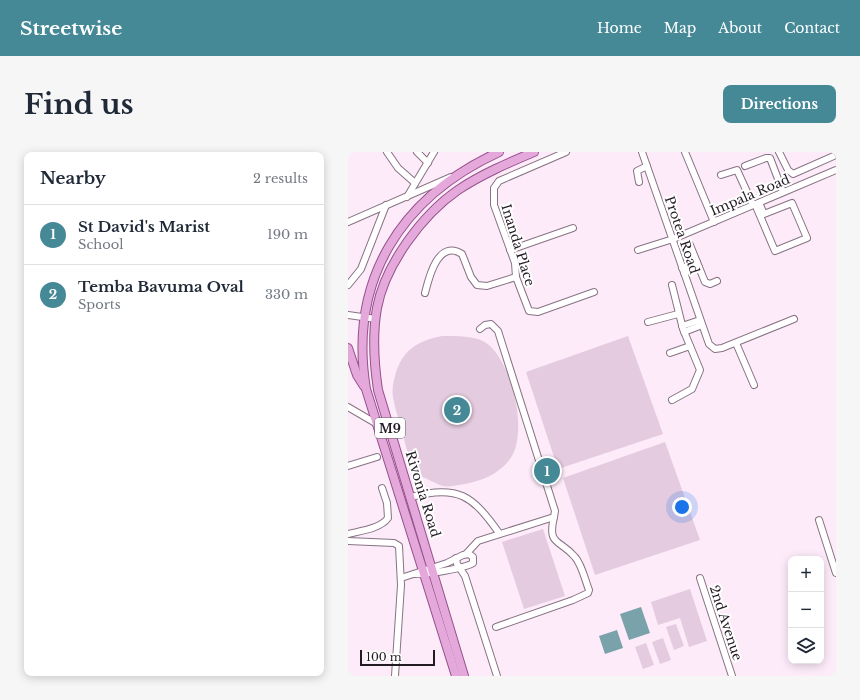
<!DOCTYPE html>
<meta charset="utf-8">
<style>
:root{--surface:#fff;--page:#f6f6f7;--text:#1f2937;--muted:#747a83;--line:#e0e1e3;--accent:#458997}
body{margin:0;font-family:"Libre Baskerville",serif;background:var(--page);color:var(--text)}
.controls{position:absolute;right:12px;bottom:12px;display:grid;overflow:hidden;border-radius:8px;box-shadow:0 2px 10px #0003}
.controls button{width:36px;height:36px;display:grid;place-items:center;padding:0;border:0;border-bottom:1px solid var(--line);background:var(--surface);color:var(--text);font:20px sans-serif}
.scale{position:absolute;left:12px;bottom:10px;width:75px;box-sizing:border-box;padding-left:4px;border:2px solid #231b22;border-top:0;font-size:11px;line-height:14px;white-space:nowrap;color:#231b22;-webkit-text-stroke:3px #fefefe;paint-order:stroke}
.you{position:absolute;left:334px;top:355px;width:14px;height:14px;margin:-10px;border:3px solid #fff;border-radius:50%;background:#1a73e8;box-shadow:0 0 0 6px #1a73e833}
.badge{display:grid;place-items:center;width:26px;height:26px;border-radius:50%;background:var(--accent);color:#fff;font-size:13px;font-weight:700}
.pin{position:absolute;translate:-50% -50%;border:2px solid #fff;box-shadow:0 1px 4px #0006}
.list{margin:0;padding:0;list-style:none}
h2{display:flex;justify-content:space-between;align-items:center;height:52px;margin:0;padding:0 16px;font-size:17px}
h2 small{font-size:13px;font-weight:400;color:var(--muted)}
.list li{display:grid;grid-template-columns:26px 1fr auto;gap:12px;align-items:center;box-sizing:border-box;height:60px;padding:0 16px;border-top:1px solid var(--line)}
.list b{display:block;font-size:15px;white-space:nowrap}
.list p{margin:0;font-size:13px;white-space:nowrap;color:var(--muted)}
.list em{font-size:13px;font-style:normal;color:var(--muted)}
.icon{flex:none;width:22px;height:22px;fill:none;stroke:currentColor;stroke-width:2;stroke-linecap:round;stroke-linejoin:round}
.map{position:relative;flex:none;width:488px;height:524px;overflow:hidden;border-radius:8px}
header{display:flex;align-items:center;gap:24px;box-sizing:border-box;height:56px;padding:0 20px;background:var(--accent);color:#fff}
header strong{font-size:19px}
nav{display:flex;gap:22px;margin-inline-start:auto;font-size:14px}
.intro{display:flex;align-items:center;justify-content:space-between;box-sizing:border-box;height:96px;padding:0 24px}
h1{margin:0;font-size:28px}
.button{padding:10px 18px;border-radius:8px;background:var(--accent);color:#fff;font-size:14px;font-weight:700}
main{display:flex;gap:24px;padding:0 24px}
aside{flex:1;background:var(--surface);border-radius:8px;box-shadow:0 2px 10px #0003}
.map>svg:first-child{display:block}
.green{fill:#e4cbdf}
.water{fill:#79a2ab}
.lines{fill:none;stroke-linecap:round;stroke-linejoin:round}
.minor-casing{stroke:#877383;stroke-width:8}
.major-casing{stroke:#95518b;stroke-width:10}
.minor{stroke:#fff;stroke-width:6}
.major{stroke:#e5a8db;stroke-width:8}
.labels{text-anchor:middle;dominant-baseline:central;stroke-width:4;stroke-linejoin:round;paint-order:stroke}
.shield{fill:#fefefe;stroke:#655f64;stroke-width:1}
.shield-label{font-size:12px;font-weight:bold;fill:#231b22}
.street-label{font-size:13px;fill:#231b22;stroke:#fefefe}
</style>
<header>
<strong>Streetwise</strong>
<nav><a>Home</a><a>Map</a><a>About</a><a>Contact</a></nav>
</header>
<div class="intro"><h1>Find us</h1><a class="button">Directions</a></div>
<main>
<aside>
<h2>Nearby<small>2 results</small></h2>
<ul class="list">
<li><span class="badge">1</span><div><b>St David's Marist</b><p>School</p></div><em>190 m</em></li>
<li><span class="badge">2</span><div><b>Temba Bavuma Oval</b><p>Sports</p></div><em>330 m</em></li>
</ul>
</aside>
<div class="map">
<svg width="488" height="524" viewBox="0 0 488 524">
<rect width="100%" height="100%" fill="#fdebf9"/>
<g class="green">
<path d="M94,184c15,0 35,-1 47,9 23,20 40,88 21,114 -13,17 -31,23 -52,26 -4,1 -11,2 -15,1 -4,-1 -9,-4 -14,-6 -3,-2 -8,-3 -10,-6 -9,-7 -13,-28 -16,-39 -3,-13 -8,-25 -10,-38 -1,-7 0,-15 2,-21 7,-26 22,-35 47,-40z"/>
<polygon points="280,184 315,282 210,317 178,220"/>
<polygon points="317,290 352,388 247,423 215,326"/>
<polygon points="195,377 217,444 176,457 154,390"/>
<polygon points="342,437 359,489 341,495 332,466 310,473 303,450"/>
<polygon points="328,472 336,494 326,498 318,475"/>
<polygon points="315,486 323,508 312,512 304,490"/>
<polygon points="298,491 306,513 295,517 287,495"/>
</g>
<g class="water">
<polygon points="293,455 302,481 281,488 272,462"/>
<polygon points="269,478 275,496 257,502 251,484"/>
</g>
<g class="lines">
<defs>
<g id="minor">
<polyline points="39,0 50,16 67,31"/>
<polyline points="69,0 80,11"/>
<polyline points="218,0 151,29 146,36 146,53 167,111 168,125 181,159 190,160 246,140"/>
<polyline points="294,0 361,192 367,197 374,196 446,167"/>
<polyline points="337,0 366,70"/>
<polyline points="431,0 440,18 445,22 488,3"/>
<polyline points="397,14 418,6 422,6 435,40"/>
<polyline points="373,23 389,18 405,53"/>
<polyline points="291,30 289,19 299,14"/>
<polyline points="59,45 86,0"/>
<polyline points="407,52 427,99 459,86 444,51 416,62 411,51"/>
<polyline points="0,70 103,25"/>
<polyline points="342,93 357,130 362,132 369,129"/>
<polyline points="162,98 225,76"/>
<polyline points="290,98 325,87 488,18"/>
<polyline points="334,116 349,110"/>
<polyline points="336,121 351,115"/>
<polyline points="0,133 13,117 38,53"/>
<polyline points="324,133 335,177 352,218 344,237 324,248"/>
<path d="M77,141c4,-16 13,-54 37,-39l9,23 6,8 10,1 29,-9"/>
<polyline points="0,163 28,167"/>
<polyline points="300,170 330,162"/>
<polyline points="334,174 352,168"/>
<polyline points="336,180 354,173"/>
<polyline points="388,191 406,233"/>
<polyline points="322,201 342,194"/>
<polyline points="0,255 29,272"/>
<polyline points="0,314 29,305"/>
<path d="M63,345c47,-13 62,-1 88,36"/>
<polyline points="471,368 488,421"/>
<path d="M0,382c12,-3 32,-5 40,-16l-1,-15 -5,-15"/>
<polyline points="0,389 46,391 51,394 53,433 47,524"/>
<polyline points="118,402 130,389 206,365 207,359 150,179 143,172 137,173 132,177"/>
<polyline points="108,406 109,412 117,424 149,524"/>
<path d="M53,426l46,-15 16,-8 6,-1 4,3v6c-7,5 -48,12 -58,11"/>
<polyline points="352,426 384,524"/>
<path d="M148,475l77,-27 15,-7 1,-3c-4,-10 -7,-25 -14,-33 -15,-18 -28,-11 -21,-40"/>
</g>
<g id="major">
<polyline points="0,196 9,223 16,234"/>
<path d="M108,524l-90,-287c-18,-109 35,-192 133,-237"/>
<path d="M116,524l-86,-286c-4,-27 -6,-54 -1,-82 8,-43 45,-93 81,-118 24,-16 50,-27 76,-38"/>
</g>
</defs>
<use href="#minor" class="minor-casing"/>
<use href="#major" class="major-casing"/>
<use href="#minor" class="minor"/>
<use href="#major" class="major"/>
</g>
<g class="labels">
<rect class="shield" x="27" y="266" width="30" height="20" rx="3"/>
<g class="shield-label">
<text x="42" y="276">M9</text>
</g>
<g class="street-label">
<text transform="translate(402 43) rotate(-23)">Impala Road</text>
<text transform="translate(334 83) rotate(71)">Protea Road</text>
<text transform="translate(170 93) rotate(73)">Inanda Place</text>
<text transform="translate(75 342) rotate(73)">Rivonia Road</text>
<text transform="translate(378 471) rotate(72)">2nd Avenue</text>
</g>
</g>
</svg>
<div class="controls">
<button>+</button>
<button>−</button>
<button><svg class="icon" aria-label="layers" viewBox="0 0 24 24"><path d="M12 4l9 5-9 5-9-5zM3 14l9 5 9-5"/></svg></button>
</div>
<div class="scale">100 m</div>
<div class="you"></div>
<div class="pin badge" style="left:199px;top:319px">1</div>
<div class="pin badge" style="left:109px;top:258px">2</div>
</div>
</main>
